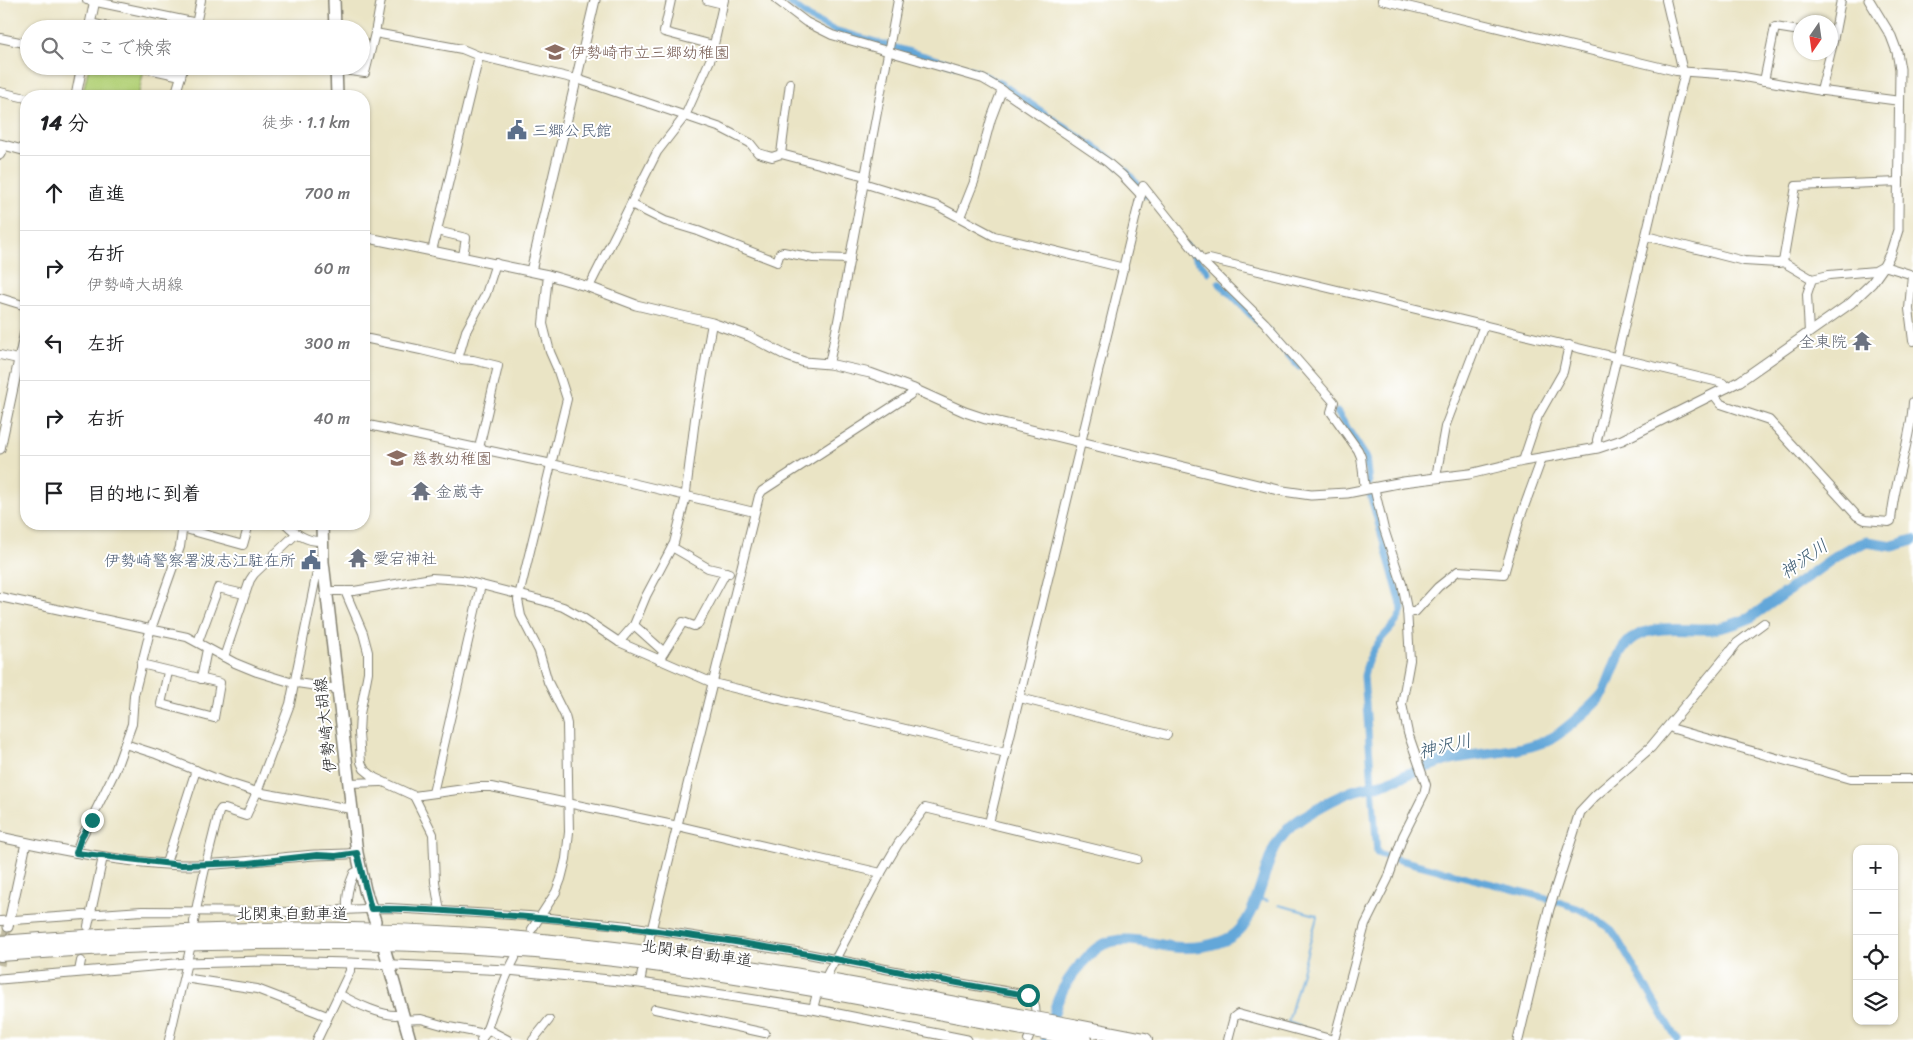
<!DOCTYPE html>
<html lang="ja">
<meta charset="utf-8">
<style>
:root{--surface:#fff;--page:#f6f6f6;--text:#202124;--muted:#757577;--line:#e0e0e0}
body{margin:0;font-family:Sriracha,"Klee One",sans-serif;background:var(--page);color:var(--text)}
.controls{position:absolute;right:15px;bottom:15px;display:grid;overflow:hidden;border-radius:10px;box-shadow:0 1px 4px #0004}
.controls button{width:45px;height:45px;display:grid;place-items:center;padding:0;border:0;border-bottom:1px solid var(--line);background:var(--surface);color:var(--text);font:25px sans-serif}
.compass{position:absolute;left:1793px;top:15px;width:45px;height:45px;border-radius:50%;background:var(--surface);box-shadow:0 1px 4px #0004;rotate:193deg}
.stop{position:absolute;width:15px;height:15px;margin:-11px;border:4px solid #0f766e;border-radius:50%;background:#fff}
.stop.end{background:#0f766e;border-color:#fff;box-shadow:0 1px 5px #0008}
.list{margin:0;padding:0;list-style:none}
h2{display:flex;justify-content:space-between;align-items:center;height:65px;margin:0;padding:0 20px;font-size:21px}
h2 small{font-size:16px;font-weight:400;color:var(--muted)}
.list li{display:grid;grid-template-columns:32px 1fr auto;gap:15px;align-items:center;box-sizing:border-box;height:75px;padding:0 20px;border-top:1px solid var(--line)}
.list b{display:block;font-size:19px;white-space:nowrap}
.list p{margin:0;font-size:16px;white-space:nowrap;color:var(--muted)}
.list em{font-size:16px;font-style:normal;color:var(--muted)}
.icon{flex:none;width:28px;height:28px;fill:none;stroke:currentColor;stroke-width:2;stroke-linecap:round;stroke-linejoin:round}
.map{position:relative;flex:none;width:1913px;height:1040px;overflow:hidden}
.search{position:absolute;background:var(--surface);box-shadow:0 1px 4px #0004;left:20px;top:20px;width:350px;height:55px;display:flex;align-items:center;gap:12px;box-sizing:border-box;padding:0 18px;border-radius:28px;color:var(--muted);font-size:19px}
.panel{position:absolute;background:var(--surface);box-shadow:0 1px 4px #0004;left:20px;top:90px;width:350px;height:440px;border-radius:20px}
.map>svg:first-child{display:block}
.green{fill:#b4d279;stroke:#68774a}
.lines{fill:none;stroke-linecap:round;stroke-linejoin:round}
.stream{stroke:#64a7d9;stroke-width:2}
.canal{stroke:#64a7d9;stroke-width:7}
.river{stroke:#64a7d9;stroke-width:11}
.tertiary-tunnel{stroke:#c1bca3;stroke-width:9;stroke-dasharray:9 4.5;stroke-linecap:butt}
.minor-casing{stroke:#838070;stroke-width:10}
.tertiary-casing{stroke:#838070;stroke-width:11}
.primary-casing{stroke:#838070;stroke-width:14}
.motorway-casing{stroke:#838070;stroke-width:16}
.minor{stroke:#fff;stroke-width:8}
.tertiary{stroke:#fff;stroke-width:9}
.primary{stroke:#fff;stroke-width:11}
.motorway{stroke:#fff;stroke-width:14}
.motorway-bridge-casing{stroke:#838070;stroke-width:16;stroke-linecap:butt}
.motorway-bridge{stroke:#fff;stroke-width:14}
.route{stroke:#0f766e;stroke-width:6}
.labels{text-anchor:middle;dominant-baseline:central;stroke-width:4;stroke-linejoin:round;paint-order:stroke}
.education-label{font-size:16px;fill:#785e54;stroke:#fff;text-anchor:start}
.service-label{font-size:16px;fill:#4e5e75;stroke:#fff;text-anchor:start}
.worship-label{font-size:16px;fill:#5b616d;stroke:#fff;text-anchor:start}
.street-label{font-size:16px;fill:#1c1c1c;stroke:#fff}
.water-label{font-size:18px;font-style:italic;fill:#3c5b71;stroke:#fff}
</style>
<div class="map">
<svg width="1913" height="1040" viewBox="0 0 1913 1040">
<rect width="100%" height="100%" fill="#fff"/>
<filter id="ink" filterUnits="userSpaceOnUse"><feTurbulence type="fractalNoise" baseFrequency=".02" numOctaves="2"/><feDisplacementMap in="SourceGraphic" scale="10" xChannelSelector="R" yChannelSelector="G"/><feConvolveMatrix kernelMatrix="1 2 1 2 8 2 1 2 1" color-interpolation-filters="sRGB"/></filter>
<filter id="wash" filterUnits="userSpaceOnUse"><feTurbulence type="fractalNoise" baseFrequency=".0096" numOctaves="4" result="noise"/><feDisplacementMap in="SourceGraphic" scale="20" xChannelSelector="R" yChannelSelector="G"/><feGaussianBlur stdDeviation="1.12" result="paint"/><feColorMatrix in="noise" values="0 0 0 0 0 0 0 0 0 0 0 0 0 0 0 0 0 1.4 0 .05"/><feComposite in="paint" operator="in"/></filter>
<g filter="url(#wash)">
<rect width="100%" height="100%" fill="#eae4c5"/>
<polygon class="green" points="89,66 126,66 144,70 138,96 82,96"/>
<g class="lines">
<g class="stream">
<polyline points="1256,898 1268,901"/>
<polyline points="1279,905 1316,915 1317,917 1288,1022 1309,1030"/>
</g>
<g class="canal">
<polyline points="786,0 811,19 831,29 970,69 1001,84"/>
<polyline points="1007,88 1107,156 1126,171 1145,194"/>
<polyline points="1186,246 1208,272"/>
<polyline points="1219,283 1259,323"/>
<polyline points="1268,332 1299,367"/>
<polyline points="1337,412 1366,457 1369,483"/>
<path d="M1370,494l32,114c-2,14 -15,23 -24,35 -7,10 -12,20 -14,33l13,177 8,3 161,42 31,10 18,10 17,13 5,7 60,102"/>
</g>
<path class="river" d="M1047,1040c7,-31 12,-53 35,-77 6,-7 12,-14 20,-18 22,-11 49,-1 72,2 19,2 41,-1 57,-10 25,-14 31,-63 43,-88 6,-13 18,-25 31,-33 14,-9 32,-19 48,-25 11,-4 24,-5 35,-9 21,-8 42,-18 64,-23 32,-7 68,-6 98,-20 10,-4 49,-38 54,-47 9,-18 13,-44 31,-55 23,-13 51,-7 76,-8 14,-1 27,-6 39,-11l89,-64 16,-8 12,-4 26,4 20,-6"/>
</g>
</g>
<g filter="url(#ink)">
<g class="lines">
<polyline class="tertiary-tunnel" points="0,965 8,927"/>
<defs>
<g id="minor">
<polyline points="87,0 197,23"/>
<polyline points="671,0 664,32 713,45"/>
<polyline points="707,0 723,4"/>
<polyline points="777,0 806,22 832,35 983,79 1002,90 1107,162 1122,175 1141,195"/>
<polyline points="1382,0 1676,71 1733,75 1816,90 1900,101"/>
<polyline points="90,23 117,29"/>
<polyline points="195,29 201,0"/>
<polyline points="375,33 462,49 479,56 580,80 721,128 750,143 758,153 772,157 781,154 865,176"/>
<polyline points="0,38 29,44"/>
<polyline points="135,66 181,76"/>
<polyline points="336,69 365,73 375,33 381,0"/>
<polyline points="1764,81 1775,27 1800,31"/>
<polyline points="1821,91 1832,47 1841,0"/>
<polyline points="0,92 26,98"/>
<polyline points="175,96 184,66"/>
<polyline points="781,154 790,83"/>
<polyline points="0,155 5,145"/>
<polyline points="863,183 938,206 994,236 1124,268"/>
<polyline points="631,204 665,221 698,231 775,261 777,262 780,253 783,252 813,258 850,259"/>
<polyline points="960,217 974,182 991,119 1002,90"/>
<polyline points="437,231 466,238 463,256"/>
<polyline points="1646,236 1744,261 1778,263 1783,262 1812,279 1829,275 1875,271 1884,266 1913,275"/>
<polyline points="432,251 479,56"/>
<polyline points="1203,261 1209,259 1723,383 1727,388"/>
<polyline points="1783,262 1796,186 1899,182"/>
<polyline points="1912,275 1909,309 1913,341"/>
<polyline points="589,287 657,152 685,116 711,58 724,0"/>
<polyline points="0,298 26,306"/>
<polyline points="1809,333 1807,294 1812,279"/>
<polyline points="364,338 421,350 458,359 466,331 486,294 496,263"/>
<polyline points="0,355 26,361"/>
<polyline points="458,359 473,360 498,366 479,448"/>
<polyline points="829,364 838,321 898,0"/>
<path d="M1714,395l7,9 48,16 88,96 8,4 24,2 2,-1c3,-41 20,-79 22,-119"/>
<polyline points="364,424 552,464 754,512"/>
<polyline points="1598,448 1597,440 1684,76 1666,0"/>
<polyline points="1523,461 1538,416 1563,372 1569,345"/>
<polyline points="1436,477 1445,427 1484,325"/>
<path d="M286,524c10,10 21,18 36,17"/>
<polyline points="182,528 243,545 249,524"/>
<polyline points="672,547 708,568 729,573"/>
<polyline points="326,591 354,591 432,578 462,580 544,601 563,607 583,618 619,642 713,683 1006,753"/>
<polyline points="345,591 363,633 368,652 368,672 360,714 359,733 361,762 364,769 375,778 414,796 479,787 491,787 678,826 881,873"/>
<polyline points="0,597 187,637 235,663 257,672 290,682 338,689"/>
<polyline points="1407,612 1415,612 1438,587 1458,571 1504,574 1520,518 1542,458"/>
<polyline points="634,625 664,652"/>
<polyline points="198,642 218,588 244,594"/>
<polyline points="619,642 634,625 646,596 674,543 685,500 695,419 712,323"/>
<polyline points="1730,652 1737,643 1764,623"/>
<polyline points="224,657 250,580 254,574 296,534"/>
<polyline points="659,660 683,622 694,626 698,624 726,572"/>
<polyline points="141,664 220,683 214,718 161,704 168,672"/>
<polyline points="201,679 207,649"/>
<polyline points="1020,698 1167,735"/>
<polyline points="1670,727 1674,729 1850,779 1913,779"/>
<polyline points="125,744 156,754 222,781 257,792 351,809"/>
<polyline points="348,783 381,782"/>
<polyline points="433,793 481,585"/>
<polyline points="414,796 433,834 435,882 440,911"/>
<polyline points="989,823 1143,186 1206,265 1265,323 1334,402 1331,412 1358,450 1361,457 1365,489"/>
<polyline points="76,853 81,838 91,820 115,771 132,724 134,695 149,635 180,547 183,524"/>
<polyline points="166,863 196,770"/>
<path d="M347,910c-1,-12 2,-26 7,-37l6,-3"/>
<path d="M0,921l142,-10 154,1 93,-4 140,8 100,10 174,27 144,28 81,14c14,10 5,32 0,45"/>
<path d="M194,922c6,-37 16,-74 25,-110l2,-3h4l21,7 11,-24 33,-88 28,-137 5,-5"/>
<polyline points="88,926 103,857"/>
<polyline points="532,929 556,892 561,879 566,859 569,832 567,724 565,716 548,682 539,651 521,616 518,600 567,399 557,368 550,352 543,324 548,275"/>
<polyline points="648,944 759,496 762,491 910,395 914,389"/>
<polyline points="79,971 81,961"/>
<polyline points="828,973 881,873 898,844 925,808 1137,859"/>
<polyline points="184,978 257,989 327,1016"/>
<polyline points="640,983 642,972"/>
<path d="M339,994c14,8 47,25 63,20"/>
<polyline points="655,1009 765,1033"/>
<polyline points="813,1009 816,997"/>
<polyline points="403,1020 421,1019 449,1027 485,1034"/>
<polyline points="487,1029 508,1040"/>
<polyline points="169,1040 190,949"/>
<polyline points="317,1040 350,971 350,963"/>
<path d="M481,1040c6,-8 8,-17 11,-26 8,-19 13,-38 23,-56"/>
<polyline points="533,1040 549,1020"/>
<polyline points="1228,1040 1234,1017 1238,1014 1334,1040"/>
<polyline points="1334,1040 1365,925 1388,879 1403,836 1424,794 1426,785 1408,733 1402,704 1410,660 1407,609 1402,584 1384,529 1374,487"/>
</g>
<g id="tertiary">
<polyline points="89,29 95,0"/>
<polyline points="76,96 82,66"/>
<polyline points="0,144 26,151"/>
<polyline points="364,237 548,275 589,287 636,305 712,323 749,336 787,356 804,362 829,364 870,373 914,389 965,412 986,419 1283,491 1311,495 1347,493 1403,482 1469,474 1523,461 1598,448 1622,440 1740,381 1851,303 1872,283 1884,266 1891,252 1898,230 1898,216 1900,69 1897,52 1891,36 1869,0"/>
<polyline points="531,271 595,0"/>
<polyline points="0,449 26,327"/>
<path d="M0,837c60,13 120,25 181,28 46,1 89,-7 134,-10 14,-1 28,0 42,-2"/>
<polyline points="8,927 26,843"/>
<polyline points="0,979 187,963 263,961 350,963 508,970 640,983 729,996 813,1009 967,1040"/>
<polyline points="1518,1040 1549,909 1580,812 1595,796 1651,747 1730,652"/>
</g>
<g id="primary">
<polyline points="334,0 335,29"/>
<polyline points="336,66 337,96"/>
<polyline points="322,524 323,562 357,853 365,890 375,921"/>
<polyline points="385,951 410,1040"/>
</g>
<g id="motorway">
<path d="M0,943c162,-13 324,-19 487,-7 181,14 359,47 537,81"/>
<path d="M0,954c190,-15 379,-18 568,0 153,15 304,46 455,74"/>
<polyline points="1073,1026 1145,1040"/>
<polyline points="1070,1037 1085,1040"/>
</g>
</defs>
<use href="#minor" class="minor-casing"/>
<use href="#tertiary" class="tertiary-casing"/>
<use href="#primary" class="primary-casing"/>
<use href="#motorway" class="motorway-casing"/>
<use href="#minor" class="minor"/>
<use href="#tertiary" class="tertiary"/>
<use href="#primary" class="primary"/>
<use href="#motorway" class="motorway"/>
<defs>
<g id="motorway-bridge">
<polyline points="1024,1017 1073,1026"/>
<polyline points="1023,1028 1070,1037"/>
</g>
</defs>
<use href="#motorway-bridge" class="motorway-bridge-casing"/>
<use href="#motorway-bridge" class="motorway-bridge"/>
</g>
</g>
<g class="lines" filter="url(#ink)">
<path class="route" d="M92,820l-11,18 -5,15 105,12 67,-2 69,-8 19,1 21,-3 14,56c39,-1 78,2 116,5 106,7 211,21 315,39 76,13 150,31 226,42"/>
</g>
<defs>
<symbol id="school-bare" viewBox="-9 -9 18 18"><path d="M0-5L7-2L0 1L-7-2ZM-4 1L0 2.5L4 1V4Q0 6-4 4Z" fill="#8d6e63" stroke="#fff" stroke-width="2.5" paint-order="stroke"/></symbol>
<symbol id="civic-bare" viewBox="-9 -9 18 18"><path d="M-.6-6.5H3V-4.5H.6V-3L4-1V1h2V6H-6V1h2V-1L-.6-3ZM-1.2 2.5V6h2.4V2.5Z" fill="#5c6f8a" stroke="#fff" stroke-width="2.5" paint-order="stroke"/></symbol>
<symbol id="temple-bare" viewBox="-9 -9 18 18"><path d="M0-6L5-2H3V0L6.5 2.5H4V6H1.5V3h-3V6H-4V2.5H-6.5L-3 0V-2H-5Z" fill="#6b7280" stroke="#fff" stroke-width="2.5" paint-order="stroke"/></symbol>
</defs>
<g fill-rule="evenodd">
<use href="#school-bare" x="541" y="38" width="28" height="28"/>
<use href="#civic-bare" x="503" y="116" width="28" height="28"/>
<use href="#temple-bare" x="1848" y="327" width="28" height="28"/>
<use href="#school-bare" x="383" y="444" width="28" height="28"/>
<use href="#temple-bare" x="407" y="477" width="28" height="28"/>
<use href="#temple-bare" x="344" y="544" width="28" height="28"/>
<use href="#civic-bare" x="297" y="546" width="28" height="28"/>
</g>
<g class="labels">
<g class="education-label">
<text x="570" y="52">伊勢崎市立三郷幼稚園</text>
<text x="412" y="458">慈教幼稚園</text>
</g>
<g class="service-label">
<text x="532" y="130">三郷公民館</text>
<text x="296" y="560" text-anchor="end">伊勢崎警察署波志江駐在所</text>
</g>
<g class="worship-label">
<text x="1847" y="341" text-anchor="end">全東院</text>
<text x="436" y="491">金蔵寺</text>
<text x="373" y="558">愛宕神社</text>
</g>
<g class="street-label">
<text transform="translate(325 725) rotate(-96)">伊勢崎大胡線</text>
<text x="292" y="913">北関東自動車道</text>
<text transform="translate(697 953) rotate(8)">北関東自動車道</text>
</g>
<g class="water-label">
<text transform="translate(1804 559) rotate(-35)">神沢川</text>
<text transform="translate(1445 746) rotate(-13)">神沢川</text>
</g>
</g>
</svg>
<div class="controls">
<button>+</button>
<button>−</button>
<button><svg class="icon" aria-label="locate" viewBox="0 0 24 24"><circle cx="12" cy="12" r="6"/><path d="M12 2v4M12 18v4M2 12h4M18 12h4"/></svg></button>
<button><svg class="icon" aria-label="layers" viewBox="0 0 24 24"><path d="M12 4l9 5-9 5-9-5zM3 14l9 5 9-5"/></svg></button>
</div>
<svg class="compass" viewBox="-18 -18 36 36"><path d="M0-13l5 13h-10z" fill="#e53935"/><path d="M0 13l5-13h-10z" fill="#757577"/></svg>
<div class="stop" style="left:1028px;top:995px"></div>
<div class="stop end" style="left:92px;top:820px"></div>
<div class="search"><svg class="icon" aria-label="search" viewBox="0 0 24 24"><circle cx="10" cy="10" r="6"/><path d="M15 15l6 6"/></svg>ここで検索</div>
<section class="panel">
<h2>14 分<small>徒歩 · 1.1 km</small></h2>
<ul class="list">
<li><svg class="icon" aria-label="ahead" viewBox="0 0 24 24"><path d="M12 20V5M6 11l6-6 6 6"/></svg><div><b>直進</b></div><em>700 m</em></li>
<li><svg class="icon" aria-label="right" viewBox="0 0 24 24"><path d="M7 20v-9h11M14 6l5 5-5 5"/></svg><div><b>右折</b><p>伊勢崎大胡線</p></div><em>60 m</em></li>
<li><svg class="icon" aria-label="left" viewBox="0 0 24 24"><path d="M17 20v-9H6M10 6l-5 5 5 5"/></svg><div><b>左折</b></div><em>300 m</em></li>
<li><svg class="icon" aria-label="right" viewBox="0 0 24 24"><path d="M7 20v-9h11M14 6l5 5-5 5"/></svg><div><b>右折</b></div><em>40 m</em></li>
<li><svg class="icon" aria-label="arrive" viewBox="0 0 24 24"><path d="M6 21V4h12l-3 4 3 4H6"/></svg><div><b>目的地に到着</b></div></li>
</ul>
</section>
</div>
